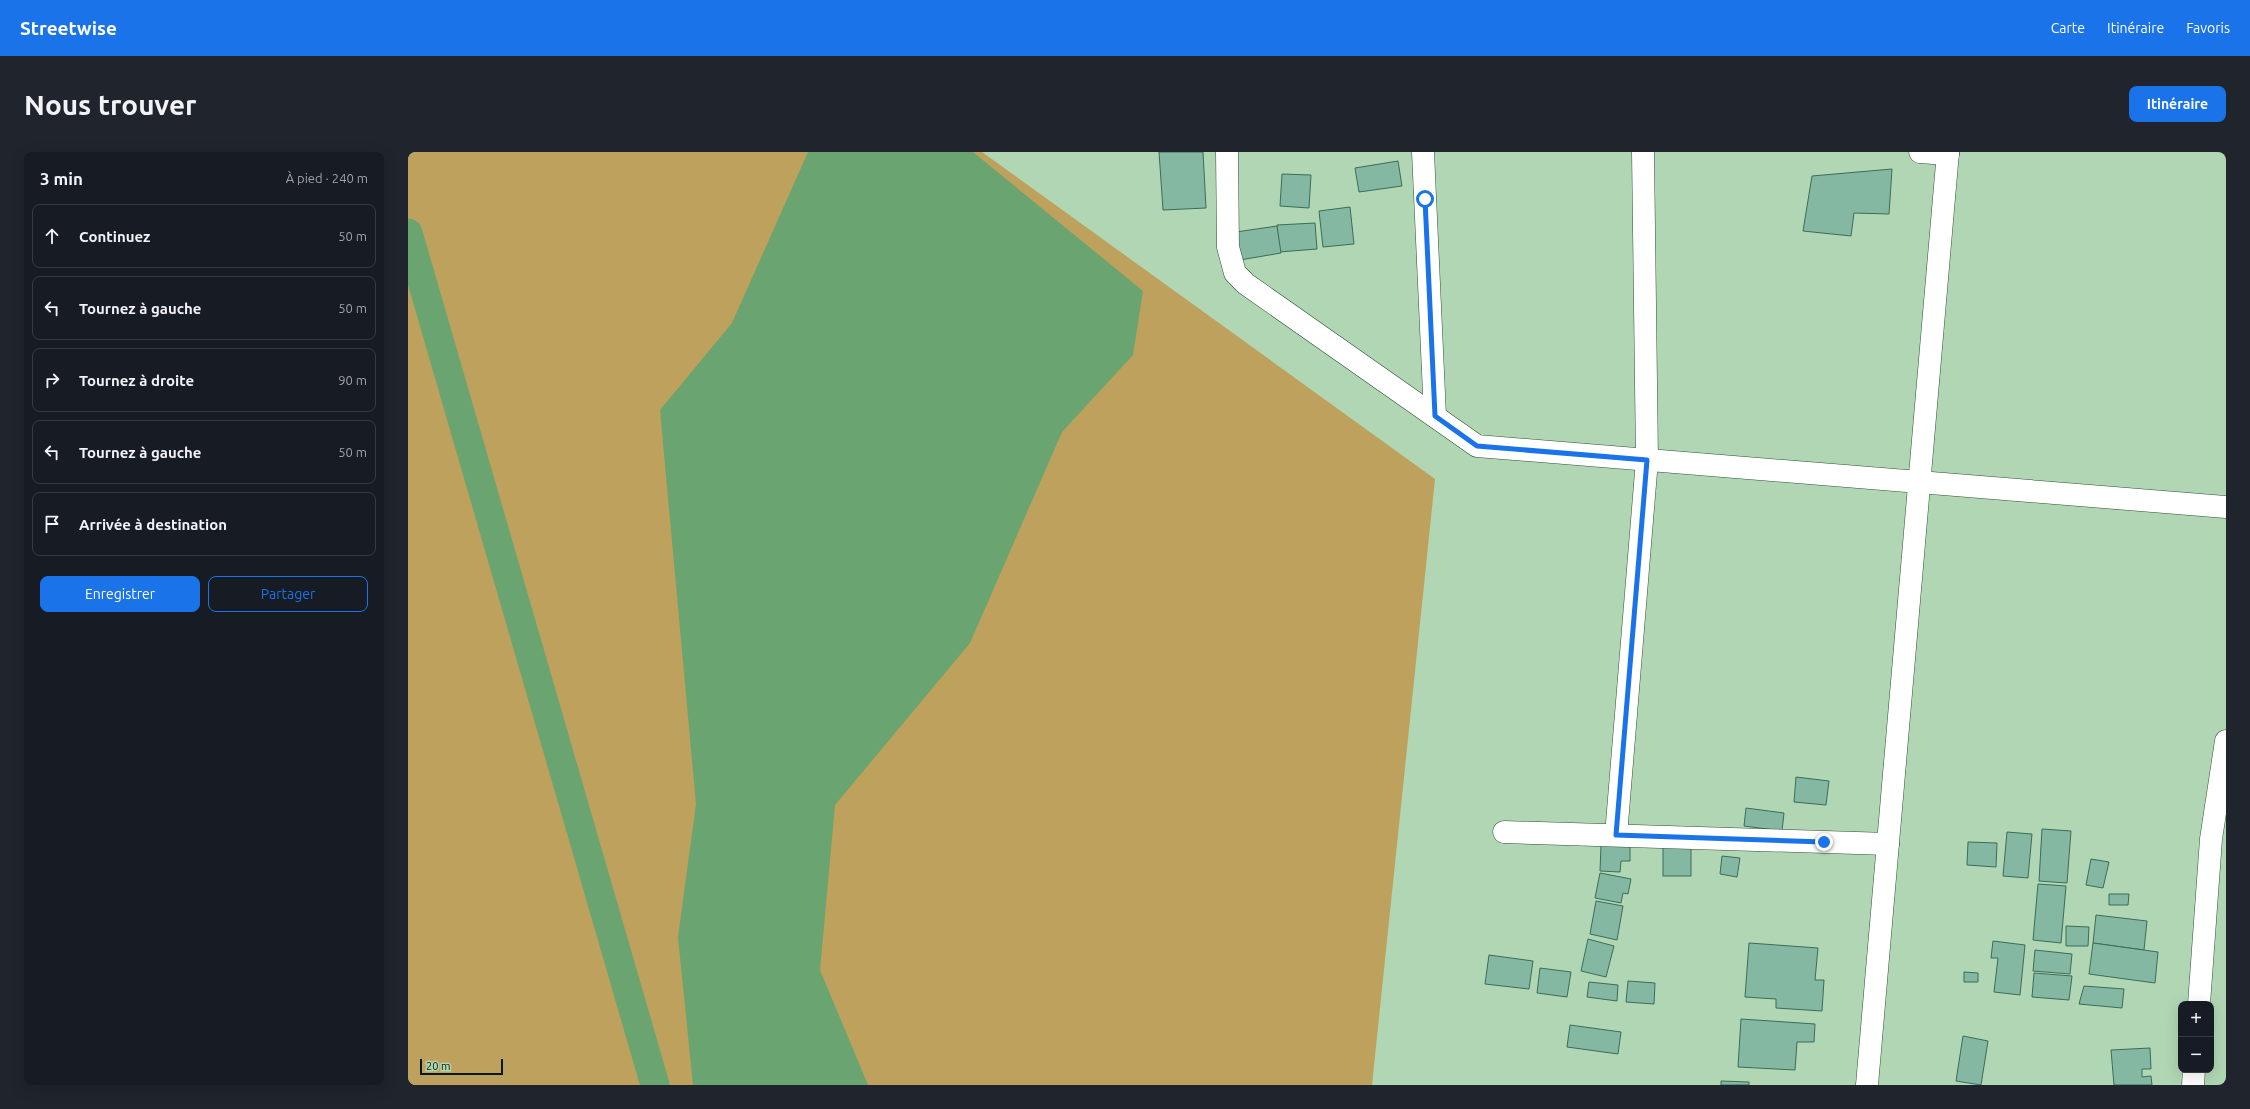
<!DOCTYPE html>
<html lang="fr">
<meta charset="utf-8">
<style>
:root{--surface:#171b24;--page:#20242c;--text:#f1f3f6;--muted:#9ea1a6;--line:#363941;--accent:#1a73e8}
body{margin:0;font-family:Ubuntu,sans-serif;background:var(--page);color:var(--text)}
.controls{position:absolute;right:12px;bottom:12px;display:grid;overflow:hidden;border-radius:8px;box-shadow:0 4px 16px #0002}
.controls button{width:36px;height:36px;display:grid;place-items:center;padding:0;border:0;border-bottom:1px solid var(--line);background:var(--surface);color:var(--text);font:20px sans-serif}
.scale{position:absolute;left:12px;bottom:10px;width:83px;box-sizing:border-box;padding-left:4px;border:2px solid #0a180c;border-top:0;font-size:11px;line-height:14px;white-space:nowrap;color:#0a180c;-webkit-text-stroke:3px #b0d6b3;paint-order:stroke}
.stop{position:absolute;width:12px;height:12px;margin:-9px;border:3px solid #1a73e8;border-radius:50%;background:#fff}
.stop.end{background:#1a73e8;border-color:#fff;box-shadow:0 1px 4px #0008}
.list{margin:0;padding:0;list-style:none}
h2{display:flex;justify-content:space-between;align-items:center;height:52px;margin:0;padding:0 16px;font-size:17px}
h2 small{font-size:13px;font-weight:400;color:var(--muted)}
.list li{display:grid;grid-template-columns:26px 1fr auto;gap:12px;align-items:center;box-sizing:border-box;height:64px;margin:0 8px 8px;padding:0 8px;border:1px solid var(--line);border-radius:8px}
.list b{display:block;font-size:15px;white-space:nowrap}
.list em{font-size:13px;font-style:normal;color:var(--muted)}
.actions{display:flex;gap:8px;padding:12px 16px}
.actions a{flex:1;padding:9px 0;border:1px solid var(--accent);border-radius:8px;text-align:center;font-size:14px;color:var(--accent)}
.actions .main{background:var(--accent);color:#fff}
.icon{flex:none;width:22px;height:22px;fill:none;stroke:currentColor;stroke-width:2;stroke-linecap:round;stroke-linejoin:round}
.map{position:relative;flex:none;width:1818px;height:933px;overflow:hidden;border-radius:8px}
header{display:flex;align-items:center;gap:24px;box-sizing:border-box;height:56px;padding:0 20px;background:var(--accent);color:#fff}
header strong{font-size:19px}
nav{display:flex;gap:22px;margin-inline-start:auto;font-size:14px}
.intro{display:flex;align-items:center;justify-content:space-between;box-sizing:border-box;height:96px;padding:0 24px}
h1{margin:0;font-size:28px}
.button{padding:10px 18px;border-radius:8px;background:var(--accent);color:#fff;font-size:14px;font-weight:700}
main{display:flex;gap:24px;padding:0 24px}
aside{flex:1;background:var(--surface);border-radius:8px;box-shadow:0 4px 16px #0002}
.map>svg:first-child{display:block}
.green{fill:#bea15c}
.water{fill:#6aa470}
.lines{fill:none;stroke-linecap:round;stroke-linejoin:round}
.canal{stroke:#6aa470;stroke-width:29}
.building{fill:#84b8a2;stroke:#3a6d59}
.street-casing{stroke:#2f5133;stroke-width:23}
.street{stroke:#fff;stroke-width:22}
.route{stroke:#1a73e8;stroke-width:5}
</style>
<header>
<strong>Streetwise</strong>
<nav><a>Carte</a><a>Itinéraire</a><a>Favoris</a></nav>
</header>
<div class="intro"><h1>Nous trouver</h1><a class="button">Itinéraire</a></div>
<main>
<aside>
<h2>3 min<small>À pied · 240 m</small></h2>
<ul class="list">
<li><svg class="icon" aria-label="ahead" viewBox="0 0 24 24"><path d="M12 20V5M6 11l6-6 6 6"/></svg><div><b>Continuez</b></div><em>50 m</em></li>
<li><svg class="icon" aria-label="left" viewBox="0 0 24 24"><path d="M17 20v-9H6M10 6l-5 5 5 5"/></svg><div><b>Tournez à gauche</b></div><em>50 m</em></li>
<li><svg class="icon" aria-label="right" viewBox="0 0 24 24"><path d="M7 20v-9h11M14 6l5 5-5 5"/></svg><div><b>Tournez à droite</b></div><em>90 m</em></li>
<li><svg class="icon" aria-label="left" viewBox="0 0 24 24"><path d="M17 20v-9H6M10 6l-5 5 5 5"/></svg><div><b>Tournez à gauche</b></div><em>50 m</em></li>
<li><svg class="icon" aria-label="arrive" viewBox="0 0 24 24"><path d="M6 21V4h12l-3 4 3 4H6"/></svg><div><b>Arrivée à destination</b></div></li>
</ul>
<div class="actions"><a class="main">Enregistrer</a><a>Partager</a></div>
</aside>
<div class="map">
<svg width="1818" height="933" viewBox="0 0 1818 933">
<rect width="100%" height="100%" fill="#b0d6b3"/>
<polygon class="green" points="0,0 574,0 1027,327 964,933 0,933"/>
<polygon class="water" points="400,0 565,0 735,139 725,203 654,280 562,491 427,653 412,818 460,933 285,933 270,785 288,652 252,258 324,171"/>
<g class="lines">
<polyline class="canal" points="0,81 247,933"/>
</g>
<g class="building">
<polygon points="751,0 795,0 798,56 755,58"/>
<polygon points="990,9 994,34 951,40 947,16"/>
<polygon points="1484,17 1481,62 1446,61 1443,84 1395,79 1404,24"/>
<polygon points="874,22 903,23 901,56 872,54"/>
<polygon points="942,55 946,92 915,95 911,59"/>
<polygon points="907,71 909,97 871,100 869,73"/>
<polygon points="869,74 873,101 832,108 828,80"/>
<polygon points="1388,625 1421,629 1418,653 1386,650"/>
<polygon points="1338,656 1376,661 1374,679 1336,674"/>
<polygon points="1634,677 1663,679 1659,731 1631,729"/>
<polygon points="1599,680 1624,682 1620,726 1595,724"/>
<polygon points="1560,690 1589,691 1588,715 1559,713"/>
<rect x="1255" y="691" width="28" height="33"/>
<polygon points="1193,693 1222,694 1222,709 1213,709 1212,720 1192,719"/>
<polygon points="1314,704 1332,706 1329,725 1312,722"/>
<polygon points="1683,707 1701,710 1695,736 1678,733"/>
<polygon points="1192,721 1223,727 1220,742 1215,741 1213,751 1187,746"/>
<polygon points="1630,732 1658,734 1653,791 1625,788"/>
<polygon points="1701,742 1721,742 1720,753 1701,753"/>
<polygon points="1188,749 1215,754 1209,788 1182,782"/>
<polygon points="1688,763 1739,769 1736,798 1685,791"/>
<polygon points="1658,774 1681,775 1680,794 1658,794"/>
<polygon points="1180,787 1206,794 1198,825 1173,819"/>
<polygon points="1585,789 1617,793 1612,843 1586,840 1590,806 1583,806"/>
<polygon points="1341,791 1410,796 1407,828 1416,828 1414,859 1368,856 1368,847 1337,845"/>
<polygon points="1685,791 1750,800 1747,831 1681,822"/>
<polygon points="1627,798 1664,802 1662,822 1625,819"/>
<polygon points="1081,803 1125,809 1121,837 1077,832"/>
<polygon points="1132,816 1163,820 1159,845 1129,841"/>
<polygon points="1556,820 1570,821 1570,830 1556,830"/>
<polygon points="1626,821 1664,824 1661,848 1624,845"/>
<polygon points="1220,829 1247,831 1246,852 1218,850"/>
<polygon points="1181,830 1210,833 1209,849 1179,845"/>
<polygon points="1676,834 1716,837 1714,856 1671,852"/>
<polygon points="1333,867 1407,872 1406,890 1389,890 1387,918 1330,915"/>
<polygon points="1162,873 1213,880 1210,902 1159,895"/>
<polygon points="1555,884 1580,889 1573,933 1548,929"/>
<polygon points="1742,896 1743,917 1734,917 1734,925 1743,924 1744,933 1706,933 1703,898"/>
<polygon points="1313,929 1341,930 1341,933 1313,933"/>
</g>
<g class="lines">
<defs>
<g id="street">
<polyline points="819,0 820,95 827,121 838,132 1069,294 1818,355"/>
<polyline points="1015,0 1027,264"/>
<polyline points="1512,0 1540,2"/>
<polyline points="1096,680 1480,692"/>
<polyline points="1208,683 1239,308 1235,0"/>
<polyline points="1791,852 1803,687 1818,589"/>
<polyline points="1459,933 1540,0"/>
<polyline points="1785,933 1786,918"/>
</g>
</defs>
<use href="#street" class="street-casing"/>
<use href="#street" class="street"/>
</g>
<g class="lines">
<polyline class="route" points="1017,47 1027,264 1069,294 1239,308 1208,683 1416,690"/>
</g>
</svg>
<div class="controls">
<button>+</button>
<button>−</button>
</div>
<div class="scale">20 m</div>
<div class="stop" style="left:1017px;top:47px"></div>
<div class="stop end" style="left:1416px;top:690px"></div>
</div>
</main>
